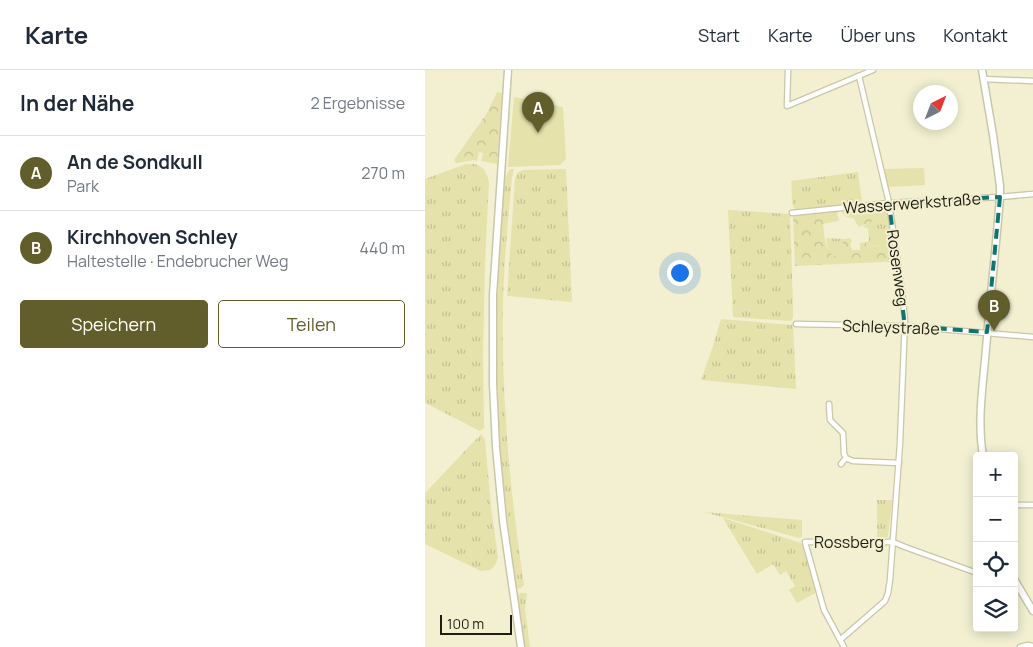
<!DOCTYPE html>
<html lang="de">
<meta charset="utf-8">
<style>
:root{--surface:#fff;--page:#f2f2f3;--text:#1f2937;--muted:#747a83;--line:#e0e1e3;--accent:#625e2b}
body{margin:0;font-family:Manrope,sans-serif;background:var(--page);color:var(--text)}
.controls{position:absolute;right:15px;bottom:15px;display:grid;overflow:hidden;border-radius:5px;box-shadow:0 2px 12px #0003}
.controls button{width:45px;height:45px;display:grid;place-items:center;padding:0;border:0;border-bottom:1px solid var(--line);background:var(--surface);color:var(--text);font:25px sans-serif}
.compass{position:absolute;left:488px;top:15px;width:45px;height:45px;border-radius:50%;background:var(--surface);box-shadow:0 2px 12px #0003;rotate:42deg}
.scale{position:absolute;left:15px;bottom:12px;width:72px;box-sizing:border-box;padding-left:5px;border:2px solid #1d1d11;border-top:0;font-size:14px;line-height:18px;white-space:nowrap;color:#1d1d11;-webkit-text-stroke:4px #f2f0d1;paint-order:stroke}
.you{position:absolute;left:254px;top:202px;width:18px;height:18px;margin:-12px;border:4px solid #fff;border-radius:50%;background:#1a73e8;box-shadow:0 0 0 8px #1a73e833}
.badge{display:grid;place-items:center;width:32px;height:32px;border-radius:50%;background:var(--accent);color:#fff;font-size:16px;font-weight:700}
.pin{position:absolute;translate:-50% -41px;filter:drop-shadow(0 1px 2px #0008)}
.pin::after{content:'';position:absolute;top:26px;width:18px;height:15px;background:inherit;clip-path:polygon(0 0,100% 0,50% 100%)}
.list{margin:0;padding:0;list-style:none}
h2{display:flex;justify-content:space-between;align-items:center;height:65px;margin:0;padding:0 20px;font-size:21px}
h2 small{font-size:16px;font-weight:400;color:var(--muted)}
.list li{display:grid;grid-template-columns:32px 1fr auto;gap:15px;align-items:center;box-sizing:border-box;height:75px;padding:0 20px;border-top:1px solid var(--line)}
.list b{display:block;font-size:19px;white-space:nowrap}
.list p{margin:0;font-size:16px;white-space:nowrap;color:var(--muted)}
.list em{font-size:16px;font-style:normal;color:var(--muted)}
.actions{display:flex;gap:10px;padding:15px 20px}
.actions a{flex:1;padding:11px 0;border:1px solid var(--accent);border-radius:5px;text-align:center;font-size:18px;color:var(--accent)}
.actions .main{background:var(--accent);color:#fff}
.icon{flex:none;width:28px;height:28px;fill:none;stroke:currentColor;stroke-width:2;stroke-linecap:round;stroke-linejoin:round}
.map{position:relative;flex:none;width:608px;height:577px;overflow:hidden}
header{display:flex;align-items:center;gap:30px;box-sizing:border-box;height:70px;padding:0 25px;background:var(--surface);border-bottom:1px solid var(--line)}
header strong{font-size:24px}
nav{display:flex;gap:28px;margin-inline-start:auto;font-size:18px}
main{display:flex}
aside{flex:1;background:var(--surface)}
.map>svg:first-child{display:block}
.grass{fill:url(#grass-tufts)}
.forest{fill:url(#forest-crowns)}
.park{fill:#e5e2ac}
.lines{fill:none;stroke-linecap:round;stroke-linejoin:round}
.street-casing{stroke:#c9c7a9;stroke-width:7}
.secondary-casing{stroke:#c9c7a9;stroke-width:9}
.street{stroke:#fff;stroke-width:4.5}
.secondary{stroke:#fff;stroke-width:6}
.marked{fill:none;stroke:#0f766e;stroke-width:4;stroke-dasharray:10 6;stroke-linejoin:round}
.labels{text-anchor:middle;dominant-baseline:central;stroke-width:4;stroke-linejoin:round;paint-order:stroke}
.street-label{font-size:16px;fill:#1d1d11;stroke:#f2f0d1}
</style>
<header>
<strong>Karte</strong>
<nav><a>Start</a><a>Karte</a><a>Über uns</a><a>Kontakt</a></nav>
</header>
<main>
<aside>
<h2>In der Nähe<small>2 Ergebnisse</small></h2>
<ul class="list">
<li><span class="badge">A</span><div><b>An de Sondkull</b><p>Park</p></div><em>270 m</em></li>
<li><span class="badge">B</span><div><b>Kirchhoven Schley</b><p>Haltestelle · Endebrucher Weg</p></div><em>440 m</em></li>
</ul>
<div class="actions"><a class="main">Speichern</a><a>Teilen</a></div>
</aside>
<div class="map">
<svg width="608" height="577" viewBox="0 0 608 577">
<defs>
<pattern id="grass-tufts" width="24" height="20" patternUnits="userSpaceOnUse" patternTransform="scale(1.25)"><rect width="24" height="20" fill="#e5e2ac"/><path d="M3 7l-1-3M5 7V3M7 7l1-3M15 17l-1-3M17 17v-4M19 17l1-3" fill="none" stroke="#c4c193"/></pattern>
<pattern id="forest-crowns" width="20" height="18" patternUnits="userSpaceOnUse" patternTransform="scale(1.25)"><rect width="20" height="18" fill="#e5e2ac"/><path d="M2 6a3 3 0 1 1 6 0M12 15a3 3 0 1 1 6 0" fill="none" stroke="#c4c193"/></pattern>
</defs>
<rect width="100%" height="100%" fill="#f2f0d1"/>
<g class="grass">
<polygon points="41,94 50,94 59,99 64,111 60,193 58,285 59,358 55,361 0,333 0,109"/>
<path d="M85,99h4l-2,9c-4,41 -8,83 -9,124 -2,95 7,190 21,283l-4,4 -3,-1 -1,-4c-6,-47 -13,-93 -16,-140 -2,-36 -4,-73 -4,-110 1,-52 5,-104 9,-156z"/>
<polygon points="141,99 147,232 82,226 90,108 93,102 99,100"/>
<path d="M433,102l4,31 -60,7c-3,0 -6,1 -8,-2 -3,-4 -2,-21 -3,-27z"/>
<polygon points="303,140 365,144 368,235 368,248 366,251 308,247"/>
<polygon points="448,151 466,156 471,192 458,192 463,189 454,175 443,177 441,172 444,171 443,158 438,157 444,152"/>
<polygon points="401,168 419,169 415,184 409,186 404,182"/>
<polygon points="296,249 368,255 371,319 276,310 287,279"/>
<path d="M56,364l4,6 6,67 7,50c-3,11 -6,14 -17,14l-56,-27v-51z"/>
<polygon points="452,430 467,430 463,467 452,468"/>
<polygon points="279,442 377,450 377,467 374,468"/>
<polygon points="298,448 373,472 377,474 392,522 372,533 364,520 370,516 361,501 355,505 348,494 332,504"/>
<polygon points="94,523 102,523 100,539 105,577 99,577 92,528"/>
</g>
<g class="forest">
<polygon points="72,22 77,23 72,94 56,91 58,83 54,82 52,91 49,90 31,93 29,90 62,43"/>
<polygon points="454,135 461,136 466,156 448,151 434,157 428,148 422,147 417,143 417,140"/>
<path d="M411,141h2l-1,4 2,4 -1,2 -15,3c1,9 2,27 11,32l6,-2 4,-15 6,-1 2,3 -2,4 2,5h8v-7l6,-1 1,4 2,1 16,-2h6l2,13 -5,1 -5,3 -88,4 -2,-49 5,-3z"/>
</g>
<g class="park">
<polygon points="89,27 138,37 141,89 135,95 83,97"/>
<polygon points="499,98 500,115 463,117 459,99"/>
</g>
<g class="lines">
<defs>
<g id="street">
<polyline points="363,0 362,36 448,0"/>
<polyline points="558,9 608,11"/>
<polyline points="367,143 464,133 575,127 608,124"/>
<polyline points="371,254 480,256 608,267"/>
<polyline points="404,334 405,350 418,363 419,384 421,388 428,391 474,393"/>
<polyline points="416,394 421,388"/>
<polyline points="589,435 608,435"/>
<polyline points="415,570 460,531 463,523 465,510 475,373 480,250 477,221 464,133 434,6"/>
<polyline points="419,577 399,540 380,472 468,472 480,477 552,503"/>
<polyline points="595,577 603,575 608,576"/>
</g>
<g id="secondary">
<polyline points="83,0 68,225 68,314 71,377 78,451 96,577"/>
<path d="M557,0l11,65 7,51v11c-4,51 -10,102 -14,152 -3,36 -9,71 -3,107"/>
<polyline points="589,509 608,541"/>
</g>
</defs>
<use href="#street" class="street-casing"/>
<use href="#secondary" class="secondary-casing"/>
<use href="#street" class="street"/>
<use href="#secondary" class="secondary"/>
</g>
<path class="marked" d="M575,127l-13,135 -82,-6 -16,-123z"/>
<g class="labels">
<g class="street-label">
<text transform="translate(487 133) rotate(-4)">Wasserwerkstraße</text>
<text transform="translate(473 198) rotate(82)">Rosenweg</text>
<text transform="translate(466 257) rotate(2)">Schleystraße</text>
<text x="424" y="472">Rossberg</text>
</g>
</g>
</svg>
<div class="controls">
<button>+</button>
<button>−</button>
<button><svg class="icon" aria-label="locate" viewBox="0 0 24 24"><circle cx="12" cy="12" r="6"/><path d="M12 2v4M12 18v4M2 12h4M18 12h4"/></svg></button>
<button><svg class="icon" aria-label="layers" viewBox="0 0 24 24"><path d="M12 4l9 5-9 5-9-5zM3 14l9 5 9-5"/></svg></button>
</div>
<svg class="compass" viewBox="-18 -18 36 36"><path d="M0-13l5 13h-10z" fill="#e53935"/><path d="M0 13l5-13h-10z" fill="#747a83"/></svg>
<div class="scale">100 m</div>
<div class="you"></div>
<div class="pin badge" style="left:113px;top:63px">A</div>
<div class="pin badge" style="left:569px;top:261px">B</div>
</div>
</main>
